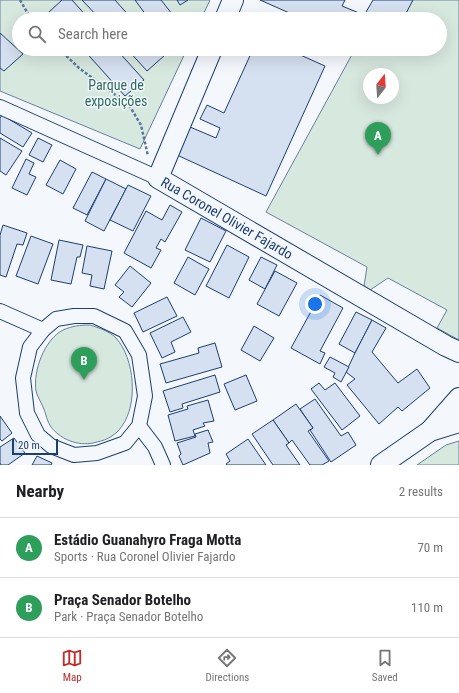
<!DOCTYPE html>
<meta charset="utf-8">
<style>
:root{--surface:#fff;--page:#f6f6f6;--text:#202124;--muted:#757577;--line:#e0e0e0;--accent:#c62828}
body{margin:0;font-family:"Roboto Condensed",sans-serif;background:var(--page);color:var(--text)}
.compass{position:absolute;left:363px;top:68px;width:36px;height:36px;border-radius:50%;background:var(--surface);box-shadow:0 4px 16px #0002;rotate:17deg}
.scale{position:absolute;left:12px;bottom:10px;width:46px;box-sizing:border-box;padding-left:4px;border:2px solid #1d3f73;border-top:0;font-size:11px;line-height:14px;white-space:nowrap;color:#1d3f73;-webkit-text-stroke:3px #f4f7fb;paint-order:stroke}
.you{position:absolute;left:315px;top:304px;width:14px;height:14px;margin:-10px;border:3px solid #fff;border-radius:50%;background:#1a73e8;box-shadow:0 0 0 6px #1a73e833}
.badge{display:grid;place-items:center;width:26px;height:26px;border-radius:50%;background:var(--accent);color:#fff;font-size:13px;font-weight:700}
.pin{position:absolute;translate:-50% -33px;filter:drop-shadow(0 1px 2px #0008)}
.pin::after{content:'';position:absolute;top:21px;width:14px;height:12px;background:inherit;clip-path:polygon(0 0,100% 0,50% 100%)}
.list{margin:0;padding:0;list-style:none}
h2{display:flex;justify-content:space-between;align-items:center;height:52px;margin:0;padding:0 16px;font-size:17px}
h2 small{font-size:13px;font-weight:400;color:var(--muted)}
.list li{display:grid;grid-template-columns:26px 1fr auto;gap:12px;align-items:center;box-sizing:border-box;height:60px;padding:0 16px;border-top:1px solid var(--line)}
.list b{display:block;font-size:15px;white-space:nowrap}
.list p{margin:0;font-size:13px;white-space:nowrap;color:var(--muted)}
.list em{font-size:13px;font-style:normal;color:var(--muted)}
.icon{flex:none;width:22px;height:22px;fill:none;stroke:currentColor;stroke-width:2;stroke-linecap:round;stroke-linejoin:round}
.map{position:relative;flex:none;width:459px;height:465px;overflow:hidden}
.search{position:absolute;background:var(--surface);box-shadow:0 4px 16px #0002;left:12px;right:12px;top:12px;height:44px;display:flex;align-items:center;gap:10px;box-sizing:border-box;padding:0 14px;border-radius:22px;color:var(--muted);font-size:15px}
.sheet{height:172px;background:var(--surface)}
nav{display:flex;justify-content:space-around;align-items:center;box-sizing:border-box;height:56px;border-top:1px solid var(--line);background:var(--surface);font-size:11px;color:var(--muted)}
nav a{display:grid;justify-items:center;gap:2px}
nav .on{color:var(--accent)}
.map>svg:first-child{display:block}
.green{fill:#d7e8df;stroke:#687fa3;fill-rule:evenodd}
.building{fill:#d5e0f0;stroke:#1d3f73}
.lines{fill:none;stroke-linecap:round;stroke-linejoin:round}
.street-casing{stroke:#1d3f73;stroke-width:16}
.secondary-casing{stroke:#1d3f73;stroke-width:22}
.path{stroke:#5e769c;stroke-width:2.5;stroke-dasharray:3 2;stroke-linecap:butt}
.street{stroke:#f4f7fb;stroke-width:14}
.secondary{stroke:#f4f7fb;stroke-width:20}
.labels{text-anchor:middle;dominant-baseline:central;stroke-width:3;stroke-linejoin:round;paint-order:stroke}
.park-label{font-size:14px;fill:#2c6c60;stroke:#f4f7fb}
.street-label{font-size:14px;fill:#1d3f73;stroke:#f4f7fb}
</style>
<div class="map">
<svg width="459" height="465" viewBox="0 0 459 465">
<rect width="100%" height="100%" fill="#f4f7fb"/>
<g class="green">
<polygon points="0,0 210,0 201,19 19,19 19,49 187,49 140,149 0,91"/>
<path d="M381,0h78v340l-22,-12 10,-18 -59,-32 -18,12 -6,-4 3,-19 -101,-55 89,-163h85v-30h-69zM369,74h24v24h-24z"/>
<path d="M90,325c9,3 19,6 26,13 19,21 22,66 6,88 -6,9 -15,14 -25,16 -16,5 -35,-1 -46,-15 -4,-5 -5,-14 -8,-20 -2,-5 -6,-11 -7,-16 -3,-20 8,-51 27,-61 9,-4 17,-5 27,-5z"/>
<polygon points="459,441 459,465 417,465 446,445"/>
</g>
<g class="building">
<polygon points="62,0 72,0 89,19 56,19 49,12"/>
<polygon points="82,0 115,0 132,19 100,19"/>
<polygon points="135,0 161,0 176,19 149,19"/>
<polygon points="177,0 188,0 180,5"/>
<polygon points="260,0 345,0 342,6 359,13 356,19 303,19"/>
<polygon points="373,0 413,0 403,19 362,19"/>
<polygon points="0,33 23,54 4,71 0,68"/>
<polygon points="83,49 116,49 144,80 125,96"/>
<polygon points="127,49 159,49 165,55 147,71"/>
<polygon points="253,49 287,49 325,66 266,196 177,155 190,127 216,138 220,128 200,119 207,105 224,113"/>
<polygon points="2,115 32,133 23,147 0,133 0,118"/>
<polygon points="0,138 22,151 6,175 0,171"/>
<polygon points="38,138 52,145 43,162 29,155"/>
<polygon points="26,159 34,163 29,174 36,177 27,195 12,188"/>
<polygon points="60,160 76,169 63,194 46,185"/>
<polygon points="92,172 106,179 87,215 73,208"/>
<polygon points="106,179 126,189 104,231 85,221"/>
<polygon points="128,185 151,196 133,231 110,220"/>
<polygon points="170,205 182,212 165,242 161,239 156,248 161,250 151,268 124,253 146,211 162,220"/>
<polygon points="201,218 226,231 210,262 185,250"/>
<polygon points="3,225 27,233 23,245 17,244 6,277 0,275 0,235"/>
<polygon points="31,236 53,244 38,284 16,276"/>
<polygon points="59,240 83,245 80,257 77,257 71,284 51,280"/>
<polygon points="227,245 249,257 229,298 206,286"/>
<polygon points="87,246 112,251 104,289 90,286 92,275 82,273"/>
<polygon points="188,257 209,269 195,295 174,283"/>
<polygon points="261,257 277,265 265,289 249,280"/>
<polygon points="130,266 151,283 132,307 119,297 124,292 115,285"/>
<polygon points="275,271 297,283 279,316 257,304"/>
<polygon points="320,295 343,308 320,351 325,353 320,364 291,348"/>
<polygon points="167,297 177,316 143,332 134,313"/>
<polygon points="356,312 372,320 355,353 339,344"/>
<polygon points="183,317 191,332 171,342 175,352 162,358 150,333"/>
<polygon points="372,320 386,328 372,352 398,383 417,369 430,388 402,411 398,407 379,424 347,385 355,379 346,372 355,353"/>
<polygon points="254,326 274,338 260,361 241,350"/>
<polygon points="215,343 222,367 166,383 160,364 199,353 198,348"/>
<polygon points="330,357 349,367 341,382 333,377 335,373 324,367"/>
<polygon points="215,375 220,392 182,404 183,408 170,412 163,391"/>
<polygon points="246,375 257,401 235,410 224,384"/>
<polygon points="319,383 325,390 335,383 360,416 342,430 311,389"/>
<polygon points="315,399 341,436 348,432 356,445 331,462 310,430 313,428 300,409"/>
<polygon points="208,400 214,421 203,423 205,426 193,430 195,436 175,441 168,415 188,409 187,406"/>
<polygon points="296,404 313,428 308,431 329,461 322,465 310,465 292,440 289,443 273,420"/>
<polygon points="0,416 12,433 2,441 0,439"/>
<polygon points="273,420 289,443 286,445 300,465 273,465 252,434"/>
<polygon points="208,430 213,442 208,443 210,453 183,465 179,456 181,454 177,443 196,437 195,434"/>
<polygon points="14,438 25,453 8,465 1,465 0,463 0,447"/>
<polygon points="248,439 266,465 227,465 226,464 230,461 226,454"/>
<polygon points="37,456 52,463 51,465 32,465"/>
</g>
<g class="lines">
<defs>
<g id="street">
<polyline points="0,107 158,178"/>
<polyline points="0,311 43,330"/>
<polygon points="74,316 94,316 125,331 139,355 145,396 139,426 125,443 97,453 74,455 51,446 38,435 27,413 23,378 30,347 43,330 56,319"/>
<polyline points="139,426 155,447 163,465"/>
</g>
<g id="secondary">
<polyline points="225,19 233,0"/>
<polyline points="212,49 158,178 446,346 459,352"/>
<polyline points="430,431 459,398"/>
<polyline points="381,465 430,431 459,422"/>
</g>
</defs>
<use href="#street" class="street-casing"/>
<use href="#secondary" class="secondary-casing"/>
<g class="path">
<polyline points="20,0 31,19"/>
<polyline points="59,49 79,68 129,105 141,125 148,156"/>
</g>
<use href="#street" class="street"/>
<use href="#secondary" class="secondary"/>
</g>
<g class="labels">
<g class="park-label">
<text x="116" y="85">Parque de<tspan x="116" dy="16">exposições</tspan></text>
</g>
<g class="street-label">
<text transform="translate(227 218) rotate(30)">Rua Coronel Olivier Fajardo</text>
</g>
</g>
</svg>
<svg class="compass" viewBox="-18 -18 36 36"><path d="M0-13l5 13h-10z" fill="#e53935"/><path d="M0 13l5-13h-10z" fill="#757577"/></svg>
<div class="scale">20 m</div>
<div class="you"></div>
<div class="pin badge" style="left:378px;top:155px;background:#2e9e5b">A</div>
<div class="pin badge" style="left:84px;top:380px;background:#2e9e5b">B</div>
<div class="search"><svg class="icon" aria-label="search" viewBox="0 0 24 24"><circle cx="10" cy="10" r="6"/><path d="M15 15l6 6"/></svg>Search here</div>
</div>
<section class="sheet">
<h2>Nearby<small>2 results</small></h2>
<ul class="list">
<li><span class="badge" style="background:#2e9e5b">A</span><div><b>Estádio Guanahyro Fraga Motta</b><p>Sports · Rua Coronel Olivier Fajardo</p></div><em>70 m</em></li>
<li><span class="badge" style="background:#2e9e5b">B</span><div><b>Praça Senador Botelho</b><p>Park · Praça Senador Botelho</p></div><em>110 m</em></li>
</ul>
</section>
<nav>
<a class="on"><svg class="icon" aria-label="map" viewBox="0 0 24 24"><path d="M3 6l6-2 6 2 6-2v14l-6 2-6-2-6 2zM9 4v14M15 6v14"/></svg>Map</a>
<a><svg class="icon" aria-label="directions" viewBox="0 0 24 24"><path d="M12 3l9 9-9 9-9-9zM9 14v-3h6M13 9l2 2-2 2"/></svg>Directions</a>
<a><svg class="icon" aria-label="saved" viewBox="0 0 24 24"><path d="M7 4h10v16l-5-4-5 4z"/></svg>Saved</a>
</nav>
